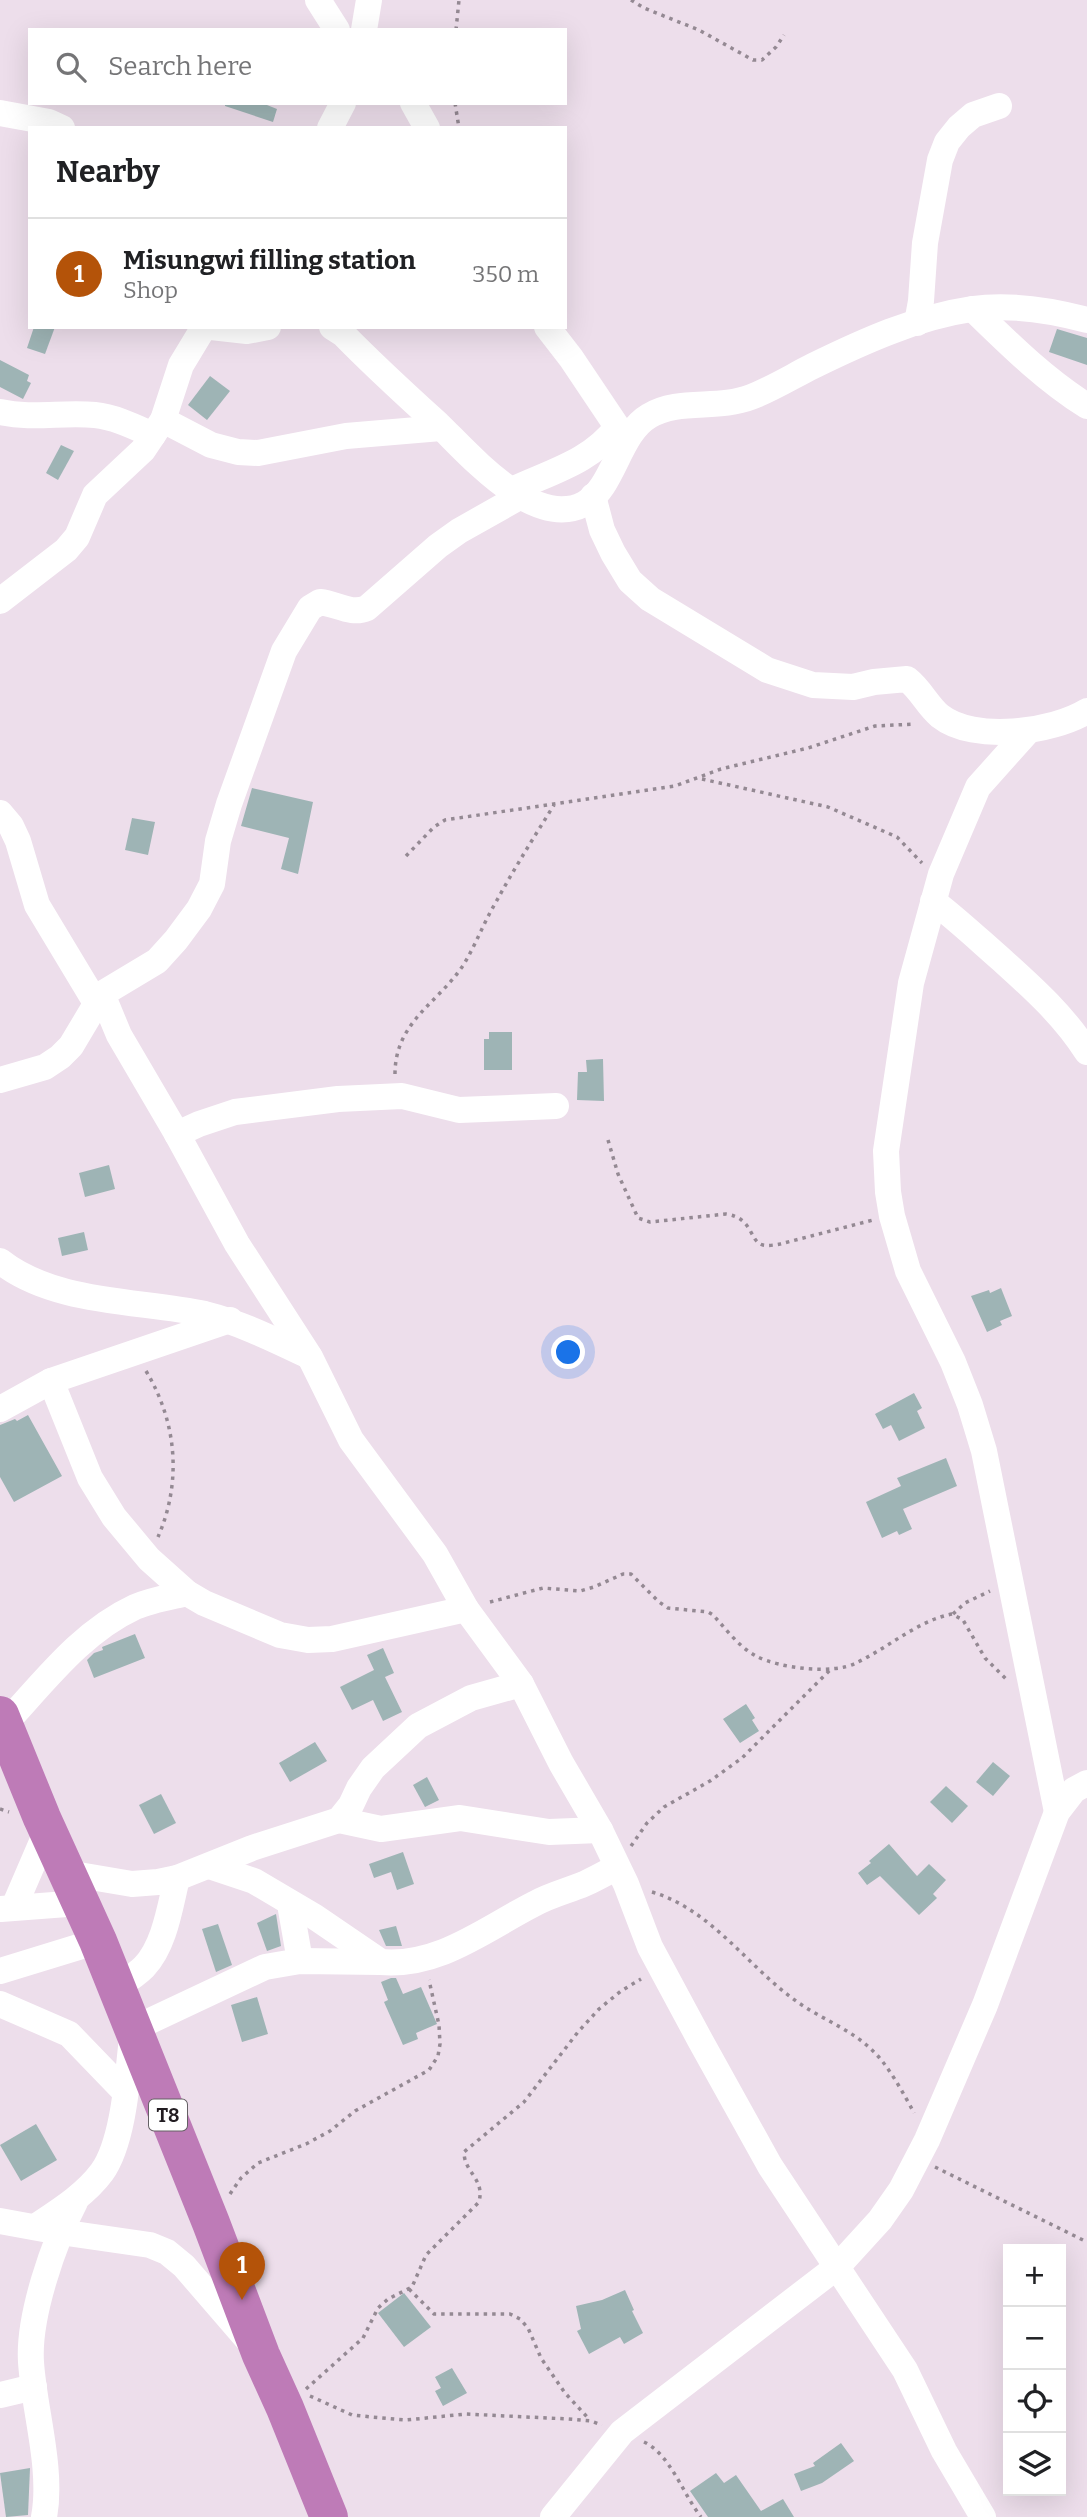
<!DOCTYPE html>
<meta charset="utf-8">
<style>
:root{--surface:#fff;--page:#f6f6f6;--text:#202124;--muted:#757577;--line:#e0e0e0;--accent:#b45309}
body{margin:0;font-family:Bitter,serif;background:var(--page);color:var(--text)}
.controls{position:absolute;right:21px;bottom:21px;display:grid;overflow:hidden;border-radius:0px;box-shadow:0 7px 28px #0002}
.controls button{width:63px;height:63px;display:grid;place-items:center;padding:0;border:0;border-bottom:2px solid var(--line);background:var(--surface);color:var(--text);font:35px sans-serif}
.you{position:absolute;left:569px;top:1353px;width:24px;height:24px;margin:-18px;border:5px solid #fff;border-radius:50%;background:#1a73e8;box-shadow:0 0 0 10px #1a73e833}
.badge{display:grid;place-items:center;width:46px;height:46px;border-radius:50%;background:var(--accent);color:#fff;font-size:23px;font-weight:700}
.pin{position:absolute;translate:-50% -58px;filter:drop-shadow(0 2px 4px #0008)}
.pin::after{content:'';position:absolute;top:37px;width:24px;height:21px;background:inherit;clip-path:polygon(0 0,100% 0,50% 100%)}
.list{margin:0;padding:0;list-style:none}
h2{display:flex;justify-content:space-between;align-items:center;height:91px;margin:0;padding:0 28px;font-size:30px}
h2 small{font-size:23px;font-weight:400;color:var(--muted)}
.list li{display:grid;grid-template-columns:46px 1fr auto;gap:21px;align-items:center;box-sizing:border-box;height:112px;padding:0 28px;border-top:2px solid var(--line)}
.list b{display:block;font-size:26px;white-space:nowrap}
.list p{margin:0;font-size:23px;white-space:nowrap;color:var(--muted)}
.list em{font-size:23px;font-style:normal;color:var(--muted)}
.icon{flex:none;width:38px;height:38px;fill:none;stroke:currentColor;stroke-width:2;stroke-linecap:round;stroke-linejoin:round}
.map{position:relative;flex:none;width:1087px;height:2517px;overflow:hidden}
.search{position:absolute;background:var(--surface);box-shadow:0 7px 28px #0002;left:28px;top:28px;width:539px;height:77px;display:flex;align-items:center;gap:18px;box-sizing:border-box;padding:0 24px;border-radius:0px;color:var(--muted);font-size:26px}
.panel{position:absolute;background:var(--surface);box-shadow:0 7px 28px #0002;left:28px;top:126px;width:539px;height:203px;border-radius:0px}
.map>svg:first-child{display:block}
.building{fill:#9eb4b5}
.lines{fill:none;stroke-linecap:round;stroke-linejoin:round}
.path{stroke:#948993;stroke-width:3.5;stroke-dasharray:3.5 5;stroke-linecap:butt}
.minor{stroke:#fff;stroke-width:26}
.highway{stroke:#be7bb7;stroke-width:38}
.labels{text-anchor:middle;dominant-baseline:central;stroke-width:5;stroke-linejoin:round;paint-order:stroke}
.shield{fill:#fff;stroke:#646064;stroke-width:2}
.shield-label{font-size:19px;font-weight:bold;fill:#221c21}
</style>
<div class="map">
<svg width="1087" height="2517" viewBox="0 0 1087 2517">
<rect width="100%" height="100%" fill="#eddeeb"/>
<g class="building">
<polygon points="225,103 262,103 277,109 273,122 225,106"/>
<polygon points="34,327 55,327 45,354 27,348"/>
<polygon points="1057,329 1087,338 1087,365 1049,352"/>
<polygon points="0,360 29,375 27,381 31,383 23,399 0,387"/>
<polygon points="210,376 230,391 207,420 188,405"/>
<polygon points="61,445 74,451 58,480 46,473"/>
<polygon points="252,788 313,802 298,874 281,869 289,838 241,826"/>
<polygon points="132,818 155,822 148,855 125,850"/>
<polygon points="489,1032 512,1032 512,1070 484,1070 484,1039 489,1039"/>
<polygon points="603,1059 604,1101 577,1100 578,1072 587,1072 586,1060"/>
<polygon points="109,1165 115,1189 85,1197 79,1173"/>
<polygon points="84,1232 88,1250 62,1256 58,1238"/>
<polygon points="1001,1288 1012,1316 1000,1321 1002,1325 987,1332 971,1296 989,1290 990,1293"/>
<polygon points="914,1393 922,1408 917,1411 925,1428 899,1441 891,1425 883,1429 875,1414"/>
<polygon points="28,1415 62,1476 14,1502 0,1477 0,1425 15,1419 17,1421"/>
<polygon points="946,1458 957,1486 903,1509 912,1529 899,1535 897,1531 882,1538 866,1502 901,1486 897,1478"/>
<polygon points="135,1634 145,1658 94,1678 87,1660 94,1653 103,1650 102,1647"/>
<polygon points="383,1648 394,1673 385,1677 402,1712 383,1721 373,1700 352,1710 340,1687 374,1670 367,1655"/>
<polygon points="746,1704 755,1718 752,1720 759,1731 740,1743 723,1719"/>
<polygon points="315,1742 327,1761 290,1782 279,1763"/>
<polygon points="993,1762 1010,1776 993,1796 976,1782"/>
<polygon points="427,1777 439,1800 425,1807 413,1785"/>
<polygon points="946,1786 968,1806 952,1823 930,1802"/>
<polygon points="161,1794 176,1823 154,1834 139,1805"/>
<polygon points="889,1844 917,1876 929,1864 946,1880 933,1894 937,1898 919,1915 880,1876 867,1885 858,1873 871,1863 869,1861"/>
<polygon points="403,1852 414,1884 397,1890 391,1872 374,1878 369,1864"/>
<polygon points="276,1914 281,1946 267,1951 257,1923"/>
<polygon points="218,1924 232,1965 216,1972 202,1929"/>
<polygon points="396,1926 402,1946 386,1946 379,1930"/>
<polygon points="391,1978 396,1978 403,1994 421,1987 437,2024 416,2033 418,2039 403,2045 384,2002 388,2000 381,1982"/>
<polygon points="257,1997 268,2034 242,2042 231,2005"/>
<polygon points="36,2124 57,2160 21,2181 0,2145"/>
<polygon points="625,2290 634,2310 632,2311 643,2333 624,2344 620,2337 589,2354 577,2331 581,2329 576,2306 602,2300"/>
<polygon points="404,2293 431,2327 404,2347 378,2313"/>
<polygon points="452,2368 467,2393 443,2406 435,2391 441,2388 435,2377"/>
<polygon points="841,2443 854,2461 822,2483 801,2491 794,2474 815,2466 813,2463"/>
<polygon points="30,2468 28,2515 6,2517 0,2473"/>
<polygon points="716,2473 724,2483 736,2475 761,2511 783,2499 794,2517 708,2517 690,2491"/>
</g>
<g class="lines">
<g class="path">
<polyline points="631,0 644,8 699,30 753,60 762,60 776,47 784,35"/>
<polyline points="456,30 459,0"/>
<polyline points="455,103 459,128"/>
<polyline points="702,779 828,807 897,837 922,863"/>
<polyline points="406,856 434,827 445,820 675,786 721,769 808,748 875,726 915,724"/>
<path d="M395,1074c0,-53 44,-71 69,-110 12,-20 20,-42 32,-62 18,-33 38,-65 58,-97"/>
<path d="M608,1140l10,34 20,44 12,4 76,-8c28,4 23,28 37,31 5,1 12,0 17,-1l93,-24"/>
<path d="M146,1371c31,51 36,111 12,166"/>
<path d="M490,1602l53,-14 37,3 14,-4 29,-13h8l28,28 9,6 40,4 5,3c13,14 26,32 43,41 22,12 77,19 100,7 32,-15 61,-42 96,-49l11,6 22,38 21,21"/>
<polyline points="953,1614 965,1603 990,1591"/>
<polyline points="0,1809 9,1812"/>
<polyline points="631,1846 647,1823 664,1807 710,1781 742,1758 832,1668"/>
<path d="M652,1892c60,18 95,74 144,109 25,18 55,28 77,50 15,14 31,43 41,62"/>
<polyline points="935,2167 1087,2242"/>
<polyline points="230,2194 241,2178 258,2163 306,2144 330,2131 355,2111 429,2070 438,2056 440,2044 439,2025 429,1980"/>
<polyline points="409,2289 434,2314 510,2314 520,2319 528,2328 541,2358 565,2393 589,2419"/>
<path d="M306,2389l57,-51 15,-30 10,-9 24,-12 14,-32 53,-53c6,-24 -15,-29 -15,-50l60,-50 54,-70 21,-23 22,-18 20,-12"/>
<polyline points="310,2396 352,2415 372,2417 406,2420 466,2414 568,2419 591,2421 602,2425"/>
<path d="M644,2442c26,12 39,52 57,75"/>
</g>
<g class="minor">
<polyline points="318,0 337,30"/>
<polyline points="364,30 369,0"/>
<polyline points="413,103 427,128"/>
<polyline points="0,113 49,122 62,128"/>
<polyline points="330,128 343,103"/>
<path d="M973,309c36,35 71,70 114,97"/>
<polyline points="917,323 921,301 925,243 940,160 947,142 959,127 973,115 999,106"/>
<polyline points="211,327 247,331 268,327"/>
<path d="M332,327l11,7c31,32 63,61 96,91 31,30 95,105 145,79 30,-16 34,-70 65,-88 29,-18 69,-6 102,-19 21,-8 42,-21 62,-31 49,-24 104,-49 159,-57 38,-5 78,1 115,11"/>
<polyline points="547,327 571,358 626,440"/>
<path d="M0,412c32,7 63,0 95,3 20,2 40,12 58,20"/>
<polyline points="163,420 211,445 238,452 258,453 346,436 441,428"/>
<path d="M512,490c38,-18 79,-28 105,-63"/>
<path d="M593,496l9,34 11,23 17,28 20,18 117,71 46,15 40,2 21,-5 33,-3c14,11 20,26 33,37 34,27 113,16 147,-5"/>
<polyline points="0,601 66,550 77,537 95,495 143,450 163,420 181,365 204,327"/>
<polyline points="1029,730 978,787 941,874 911,983 886,1151 888,1192 892,1216 908,1271 953,1362 970,1405 984,1451 1057,1812"/>
<polyline points="0,813 11,826 18,841 37,905 96,1003"/>
<path d="M933,901c25,19 47,40 70,60 31,28 61,55 84,91"/>
<polyline points="102,994 119,1035 177,1134 237,1244 310,1357 351,1440 435,1554 466,1609 521,1684 561,1763 600,1830 626,1884 650,1947 700,2040 770,2166 905,2370 944,2451 983,2517"/>
<path d="M0,1080l45,-13 15,-10 11,-11 31,-52 55,-33 19,-21 23,-31 13,-25 6,-43 11,-37 55,-153 26,-43 10,-6c17,2 31,13 47,6l71,-62 21,-15 62,-35"/>
<polyline points="177,1134 199,1124 235,1112 338,1099 402,1096 459,1110 556,1106"/>
<path d="M0,1261c54,43 139,39 205,53 36,9 70,26 104,42"/>
<polyline points="51,1381 90,1478 114,1517 149,1559 187,1593 204,1603 280,1635 308,1640 332,1639 466,1609"/>
<polyline points="0,1409 51,1381 230,1320"/>
<path d="M4,1725c40,-43 77,-93 131,-118 16,-7 35,-10 52,-14"/>
<polyline points="339,1820 381,1829 460,1818 549,1832 600,1830"/>
<path d="M209,1866l45,15 61,36 66,45c58,5 104,-33 153,-58 16,-9 33,-13 50,-20 11,-5 22,-11 33,-17"/>
<polyline points="67,1873 132,1884 158,1882 177,1878 252,1848 339,1820 351,1805 359,1788 373,1768 418,1726 471,1698 521,1684"/>
<polyline points="290,1904 300,1961"/>
<polyline points="14,1907 48,1828"/>
<polyline points="1,1909 80,1903"/>
<polyline points="0,1971 98,1941"/>
<path d="M116,1988c9,-6 20,-13 28,-21 21,-22 26,-61 33,-89"/>
<polyline points="0,2004 69,2034 124,2091"/>
<polyline points="0,2221 60,2232 150,2245 167,2252 184,2266 247,2339"/>
<path d="M35,2227c24,-16 50,-32 67,-55 23,-32 26,-104 31,-143l132,-62 35,-6 81,1"/>
<polyline points="0,2395 34,2387"/>
<path d="M44,2517c9,-48 -10,-107 -13,-155 -3,-46 23,-120 44,-160"/>
<polyline points="553,2517 622,2432 838,2266 880,2220 901,2190 927,2140 985,2005 1057,1812 1074,1790 1087,1783"/>
</g>
<polyline class="highway" points="0,1715 42,1818 98,1941 211,2223 261,2355 285,2408 329,2517"/>
</g>
<g class="labels">
<rect class="shield" x="149" y="2099.5" width="38" height="31" rx="5"/>
<g class="shield-label">
<text x="168" y="2115">T8</text>
</g>
</g>
</svg>
<div class="controls">
<button>+</button>
<button>−</button>
<button><svg class="icon" aria-label="locate" viewBox="0 0 24 24"><circle cx="12" cy="12" r="6"/><path d="M12 2v4M12 18v4M2 12h4M18 12h4"/></svg></button>
<button><svg class="icon" aria-label="layers" viewBox="0 0 24 24"><path d="M12 4l9 5-9 5-9-5zM3 14l9 5 9-5"/></svg></button>
</div>
<div class="you"></div>
<div class="pin badge" style="left:242px;top:2300px">1</div>
<div class="search"><svg class="icon" aria-label="search" viewBox="0 0 24 24"><circle cx="10" cy="10" r="6"/><path d="M15 15l6 6"/></svg>Search here</div>
<section class="panel">
<h2>Nearby<small></small></h2>
<ul class="list">
<li><span class="badge">1</span><div><b>Misungwi filling station</b><p>Shop</p></div><em>350 m</em></li>
</ul>
</section>
</div>
